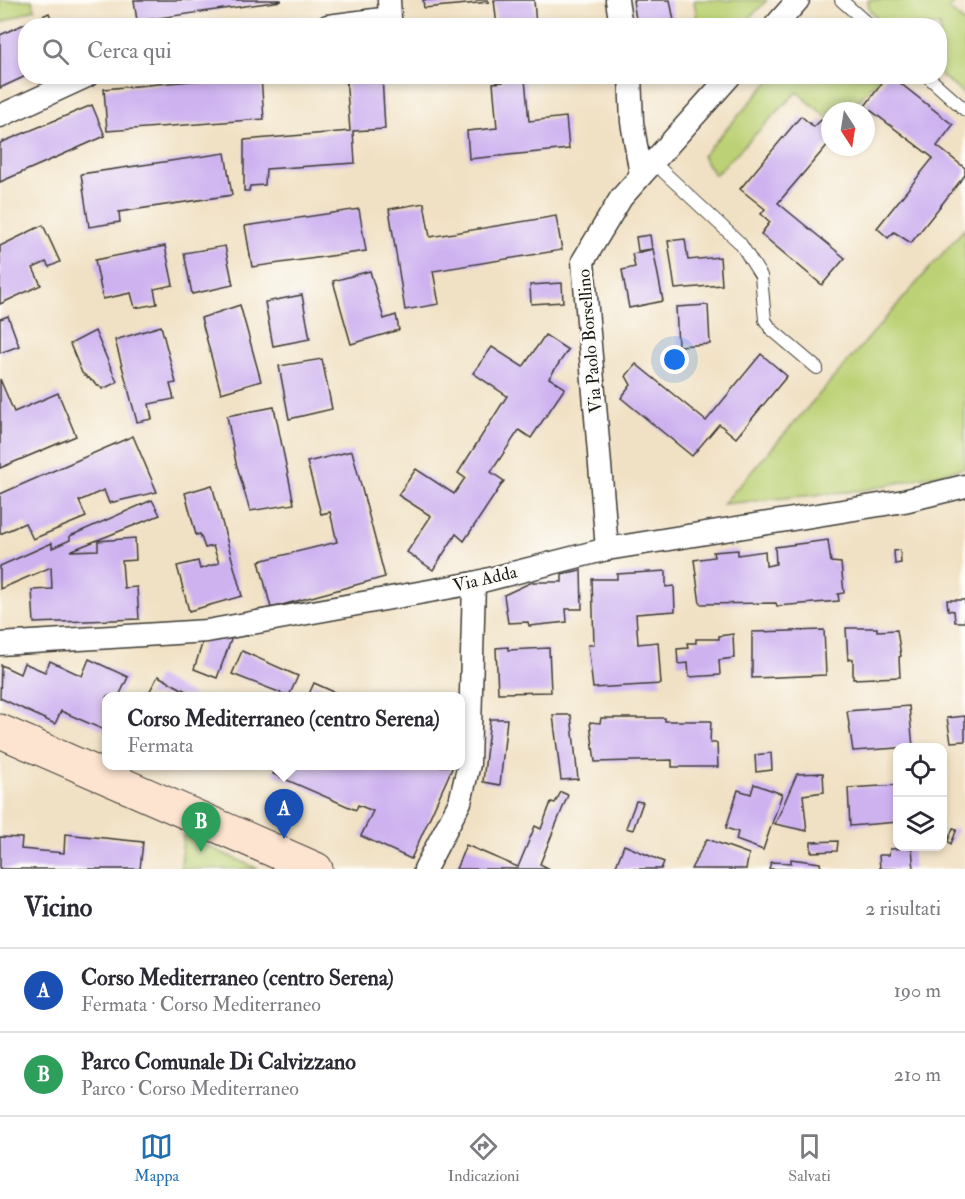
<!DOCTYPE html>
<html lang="it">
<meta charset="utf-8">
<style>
:root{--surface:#fff;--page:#f7f7f7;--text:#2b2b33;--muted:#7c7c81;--line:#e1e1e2;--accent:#1f6fb2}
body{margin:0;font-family:"IM FELL Double Pica",serif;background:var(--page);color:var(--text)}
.controls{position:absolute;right:18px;bottom:18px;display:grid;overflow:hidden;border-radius:12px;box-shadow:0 3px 9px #0003}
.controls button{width:54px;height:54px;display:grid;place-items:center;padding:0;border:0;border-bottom:2px solid var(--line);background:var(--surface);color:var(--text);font:30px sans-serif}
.compass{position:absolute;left:821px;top:102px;width:54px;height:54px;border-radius:50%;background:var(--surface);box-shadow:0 3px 9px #0003;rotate:168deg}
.you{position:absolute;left:675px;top:360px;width:21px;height:21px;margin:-15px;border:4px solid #fff;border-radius:50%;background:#1a73e8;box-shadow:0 0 0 9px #1a73e833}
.badge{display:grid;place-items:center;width:39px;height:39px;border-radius:50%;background:var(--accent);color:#fff;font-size:20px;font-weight:700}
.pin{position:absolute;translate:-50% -50px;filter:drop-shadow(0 2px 3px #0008)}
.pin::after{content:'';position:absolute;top:32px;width:21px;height:18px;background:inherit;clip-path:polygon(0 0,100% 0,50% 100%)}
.popup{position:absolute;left:102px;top:692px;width:363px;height:78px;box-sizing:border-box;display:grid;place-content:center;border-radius:12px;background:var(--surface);filter:drop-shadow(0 2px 4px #0005);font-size:20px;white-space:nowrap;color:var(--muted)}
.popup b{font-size:22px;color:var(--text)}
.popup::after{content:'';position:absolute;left:50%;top:100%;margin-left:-12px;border:12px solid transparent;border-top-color:var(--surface)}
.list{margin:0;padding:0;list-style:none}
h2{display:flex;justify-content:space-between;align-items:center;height:78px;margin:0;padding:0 24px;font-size:26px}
h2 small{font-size:20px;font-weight:400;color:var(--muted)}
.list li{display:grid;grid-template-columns:39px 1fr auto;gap:18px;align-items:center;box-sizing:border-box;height:84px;padding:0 24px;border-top:2px solid var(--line)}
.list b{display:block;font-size:22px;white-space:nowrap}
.list p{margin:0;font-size:20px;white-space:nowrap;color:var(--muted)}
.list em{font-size:20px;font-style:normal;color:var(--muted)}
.icon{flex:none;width:33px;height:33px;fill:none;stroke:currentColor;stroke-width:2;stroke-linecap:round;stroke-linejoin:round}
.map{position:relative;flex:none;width:965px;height:869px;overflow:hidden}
.search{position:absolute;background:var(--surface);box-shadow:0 3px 9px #0003;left:18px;right:18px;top:18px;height:66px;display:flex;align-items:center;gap:15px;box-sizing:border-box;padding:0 21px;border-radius:24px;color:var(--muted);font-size:22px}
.sheet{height:246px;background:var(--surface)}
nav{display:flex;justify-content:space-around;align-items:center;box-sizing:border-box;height:84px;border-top:2px solid var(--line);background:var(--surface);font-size:16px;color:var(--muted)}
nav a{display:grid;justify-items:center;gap:3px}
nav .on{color:var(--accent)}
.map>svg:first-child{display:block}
.green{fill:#bcd175;stroke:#6c7648;stroke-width:1.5}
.building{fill:#ceb2f0}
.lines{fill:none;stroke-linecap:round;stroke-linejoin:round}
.lane-casing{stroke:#3c3a35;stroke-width:14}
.street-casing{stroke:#3c3a35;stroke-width:25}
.secondary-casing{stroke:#3c3a35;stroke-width:35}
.lane{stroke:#fff;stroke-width:12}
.street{stroke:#fff;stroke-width:22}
.secondary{stroke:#fde4d1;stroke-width:33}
.labels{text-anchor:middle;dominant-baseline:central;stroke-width:5;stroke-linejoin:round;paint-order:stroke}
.street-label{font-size:18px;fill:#1c1c1c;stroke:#fdfcf7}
</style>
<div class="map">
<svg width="965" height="869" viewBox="0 0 965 869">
<rect width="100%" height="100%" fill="#fdfcf7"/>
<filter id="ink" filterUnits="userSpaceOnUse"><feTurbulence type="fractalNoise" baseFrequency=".0167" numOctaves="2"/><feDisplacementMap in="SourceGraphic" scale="12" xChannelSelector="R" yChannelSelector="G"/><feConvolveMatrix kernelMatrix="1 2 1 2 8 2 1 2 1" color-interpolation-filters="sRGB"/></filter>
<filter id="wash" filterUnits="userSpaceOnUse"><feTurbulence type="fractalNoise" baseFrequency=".008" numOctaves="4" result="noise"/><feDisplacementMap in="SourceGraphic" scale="24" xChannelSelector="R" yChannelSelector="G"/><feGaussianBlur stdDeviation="1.35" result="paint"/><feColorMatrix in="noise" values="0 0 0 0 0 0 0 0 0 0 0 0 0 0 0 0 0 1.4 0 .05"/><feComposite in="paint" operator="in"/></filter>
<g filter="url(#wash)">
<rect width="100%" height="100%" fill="#f1e1c4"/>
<g class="green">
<polygon points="0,0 32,0 35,9 0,23"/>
<polygon points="694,0 767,0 743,25 698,26"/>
<polygon points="868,0 957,0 949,9 965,23 965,95 940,75 940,26 882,25 869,9"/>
<polygon points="774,76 880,77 849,111 830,111 830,120 797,92 715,175 702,156"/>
<polygon points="965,228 965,468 865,490 723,504"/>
<polygon points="183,835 258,869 181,869"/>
</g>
<g id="blocks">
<g class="building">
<polygon points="134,0 281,0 281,1 137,21"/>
<polygon points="423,0 488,0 489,2 424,8"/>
<polygon points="494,0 534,0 536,26 497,26"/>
<polygon points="633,0 670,0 675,26 637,26"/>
<polygon points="49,13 54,26 26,26 26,76 0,88 0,35"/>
<polygon points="246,76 261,76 264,119 107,131 104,89"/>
<polygon points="346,76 382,76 385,129 353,131 355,163 266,169 265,185 250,186 249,191 244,191 244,140 350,131"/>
<polygon points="502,76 533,76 525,79 529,121 566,117 569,149 469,159 467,131 497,128 493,83 503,82"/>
<polygon points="887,76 891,76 953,125 937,146 965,168 965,175 911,243 894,232 888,238 877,228 933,158 865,106"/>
<polygon points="92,105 105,136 0,182 0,143"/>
<polygon points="801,116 814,127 821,120 830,128 830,142 778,203 845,258 822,285 761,234 770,222 761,214 765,209 740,189"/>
<polygon points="225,153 232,195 119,212 120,222 89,227 81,174"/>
<polygon points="424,203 430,237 556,216 562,250 433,271 439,304 405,310 389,209"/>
<polygon points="359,209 366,251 252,267 245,226"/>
<polygon points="43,225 60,262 49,267 46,262 33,268 41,285 0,304 0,246"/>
<polygon points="650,235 652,249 638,251 636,237"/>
<polygon points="685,239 688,260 720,257 722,285 675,289 668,241"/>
<polygon points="165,246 173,285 154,289 157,304 135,308 131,293 103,299 95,260"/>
<polygon points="225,246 233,285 192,294 184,253"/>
<polygon points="653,249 663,301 629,308 622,270 635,267 632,254"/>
<polygon points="370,271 384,319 396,315 399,330 351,344 333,281"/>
<polygon points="562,283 563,302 531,304 530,285"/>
<polygon points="302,295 310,339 273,346 265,302"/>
<polygon points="240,305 261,381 221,393 201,318"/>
<polygon points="708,305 710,344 678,346 676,307"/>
<polygon points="8,316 19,346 0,353 0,319"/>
<polygon points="161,326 176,383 170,384 174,399 149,404 152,419 137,422 115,340"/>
<polygon points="95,331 117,382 103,389 82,373 70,344"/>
<polygon points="545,335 568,350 549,378 565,388 531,438 519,430 491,472 504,481 464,541 456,534 433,570 407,552 431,516 398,495 416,469 454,494 465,478 458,473 507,396 473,373 492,347 523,367"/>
<polygon points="761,354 787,376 736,438 719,424 692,456 621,398 631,385 626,376 636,364 706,421"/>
<polygon points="322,359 332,409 289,419 279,366"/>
<polygon points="0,379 14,412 58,393 76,436 0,468"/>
<polygon points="274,407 294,504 250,511 236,463 227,416"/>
<polygon points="133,436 157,492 109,503 104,490 79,501 86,517 33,539 25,523 0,534 0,494"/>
<polygon points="352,451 385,577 271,608 259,561 337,542 330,512 321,514 307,462"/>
<polygon points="212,485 242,596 189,611 177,566 198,561 200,569 219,563 213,546 205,548 200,534 196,535 185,493"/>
<polygon points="152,500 160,515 70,551 98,550 98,541 135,538 136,560 122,561 124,588 137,587 139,619 34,623 32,590 52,589 51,567 0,589 0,566 52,543 52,548 70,540 70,536"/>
<polygon points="828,540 831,562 841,563 844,593 838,594 839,601 777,606 776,603 700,604 694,560 714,557 713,552 738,550 738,555 765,551 766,566 776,564 775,547"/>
<polygon points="900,550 901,563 895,564 894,551"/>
<polygon points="581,570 582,609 566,609 567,622 529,626 528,622 508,623 504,595 532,582 562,582 562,574"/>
<polygon points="666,571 666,587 674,586 675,611 636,614 638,644 658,642 661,684 593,688 588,645 594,645 592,579 617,579 617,574"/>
<polygon points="947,600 965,600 965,622 955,622 954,611 948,610"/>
<polygon points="846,628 877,628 877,631 897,630 901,656 899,657 900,677 853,679 853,659 848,660"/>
<polygon points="824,630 826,675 752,678 752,632"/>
<polygon points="733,634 734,658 719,660 720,675 689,677 688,663 678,664 677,649 688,648 687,643 696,643 696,639 719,639 719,636"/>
<polygon points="232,637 217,678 194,669 204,638"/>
<polygon points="508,647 508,650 549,648 551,692 498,693 496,648"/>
<polygon points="242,651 298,676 289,696 232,674"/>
<polygon points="89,659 128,677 119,696 107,696 107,723 104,730 61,711 55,724 0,698 1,665 20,674 24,663 45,672 50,661 82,676"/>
<polygon points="158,676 195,696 147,696"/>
<polygon points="314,683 343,696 308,696"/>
<polygon points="909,706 913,747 853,751 847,711"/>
<polygon points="553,715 571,715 578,779 561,780"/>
<polygon points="965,716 965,741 951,742 947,718"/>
<polygon points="601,718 665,718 665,721 711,721 710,743 717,743 718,767 672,767 672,760 595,762 590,722 600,723"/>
<polygon points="490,719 507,719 500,785 483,782"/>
<polygon points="771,753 772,770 756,772 755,755"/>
<polygon points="277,766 453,766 411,859 361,836 373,811 358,805 356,810 273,774"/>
<polygon points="823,773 824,792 803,795 807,831 775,824 797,774"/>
<polygon points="754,784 782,794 763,850 736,840 738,832 726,828 738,790 751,794"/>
<polygon points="898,785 898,822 850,826 848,788"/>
<polygon points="561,792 568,795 540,864 550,869 456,869 466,845 518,867 535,826 541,829 551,802 555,803"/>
<polygon points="636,801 643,802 633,830 626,828"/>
<polygon points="953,828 957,829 951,844 948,841"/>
<polygon points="65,834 143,842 140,869 0,869 0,837 22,838 21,849 64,853"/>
<polygon points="707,839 749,854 746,869 691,869"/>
<polygon points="838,841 837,851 811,852 811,842"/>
<polygon points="624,845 664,862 661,869 615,869"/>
<polygon points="912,848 914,869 880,869 879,855 889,855 890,849"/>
<polygon points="791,859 820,863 821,869 769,869 771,862 791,863"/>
</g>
</g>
</g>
<g filter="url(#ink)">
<use href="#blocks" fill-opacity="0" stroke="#3c3a35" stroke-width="1.5"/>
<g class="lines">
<defs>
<g id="lane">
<polyline points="841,0 870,26"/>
<polyline points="927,76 965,110"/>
<polyline points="653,162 740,243 761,276 765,320 771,329 817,368"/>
</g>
<g id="street">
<polyline points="617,0 621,26"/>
<polyline points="328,26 390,18 389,0"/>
<polyline points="775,26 798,0"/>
<polyline points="630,76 632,122 641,175"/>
<polyline points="0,116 87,76"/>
<polyline points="607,549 583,261 621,198 730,76"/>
<polyline points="0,644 207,631 474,583 607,549 904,501 965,486"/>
<polyline points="425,869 460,802 469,764 474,583"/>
</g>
<polyline id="secondary" points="0,731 316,869"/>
</defs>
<use href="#lane" class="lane-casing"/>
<use href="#street" class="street-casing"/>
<use href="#secondary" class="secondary-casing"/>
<use href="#lane" class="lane"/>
<use href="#street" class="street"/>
<use href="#secondary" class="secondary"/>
</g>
</g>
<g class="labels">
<g class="street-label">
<text transform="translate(590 341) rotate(-95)">Via Paolo Borsellino</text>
<text transform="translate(485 579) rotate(-13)">Via Adda</text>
</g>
</g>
</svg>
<div class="controls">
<button><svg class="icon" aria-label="locate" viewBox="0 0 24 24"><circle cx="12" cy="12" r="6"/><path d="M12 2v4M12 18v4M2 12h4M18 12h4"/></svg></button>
<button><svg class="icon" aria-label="layers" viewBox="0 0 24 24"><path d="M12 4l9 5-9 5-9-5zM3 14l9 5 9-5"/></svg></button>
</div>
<svg class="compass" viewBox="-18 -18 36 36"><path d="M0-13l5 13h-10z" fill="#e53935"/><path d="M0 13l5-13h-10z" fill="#7c7c81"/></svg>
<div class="you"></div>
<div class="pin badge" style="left:284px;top:839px;background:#1a4fb4">A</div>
<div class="popup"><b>Corso Mediterraneo (centro Serena)</b>Fermata</div>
<div class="pin badge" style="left:201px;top:852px;background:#2e9e5b">B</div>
<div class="search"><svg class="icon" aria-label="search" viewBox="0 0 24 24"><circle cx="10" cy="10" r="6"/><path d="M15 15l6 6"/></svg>Cerca qui</div>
</div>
<section class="sheet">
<h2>Vicino<small>2 risultati</small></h2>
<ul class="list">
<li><span class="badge" style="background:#1a4fb4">A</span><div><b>Corso Mediterraneo (centro Serena)</b><p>Fermata · Corso Mediterraneo</p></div><em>190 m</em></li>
<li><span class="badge" style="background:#2e9e5b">B</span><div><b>Parco Comunale Di Calvizzano</b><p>Parco · Corso Mediterraneo</p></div><em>210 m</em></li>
</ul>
</section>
<nav>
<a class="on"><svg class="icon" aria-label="map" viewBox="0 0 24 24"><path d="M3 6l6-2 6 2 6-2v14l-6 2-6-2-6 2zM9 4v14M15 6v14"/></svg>Mappa</a>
<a><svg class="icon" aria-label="directions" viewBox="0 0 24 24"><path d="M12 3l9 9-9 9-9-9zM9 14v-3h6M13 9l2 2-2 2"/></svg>Indicazioni</a>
<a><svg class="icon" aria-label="saved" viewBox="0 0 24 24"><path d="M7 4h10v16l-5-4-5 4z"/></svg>Salvati</a>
</nav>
